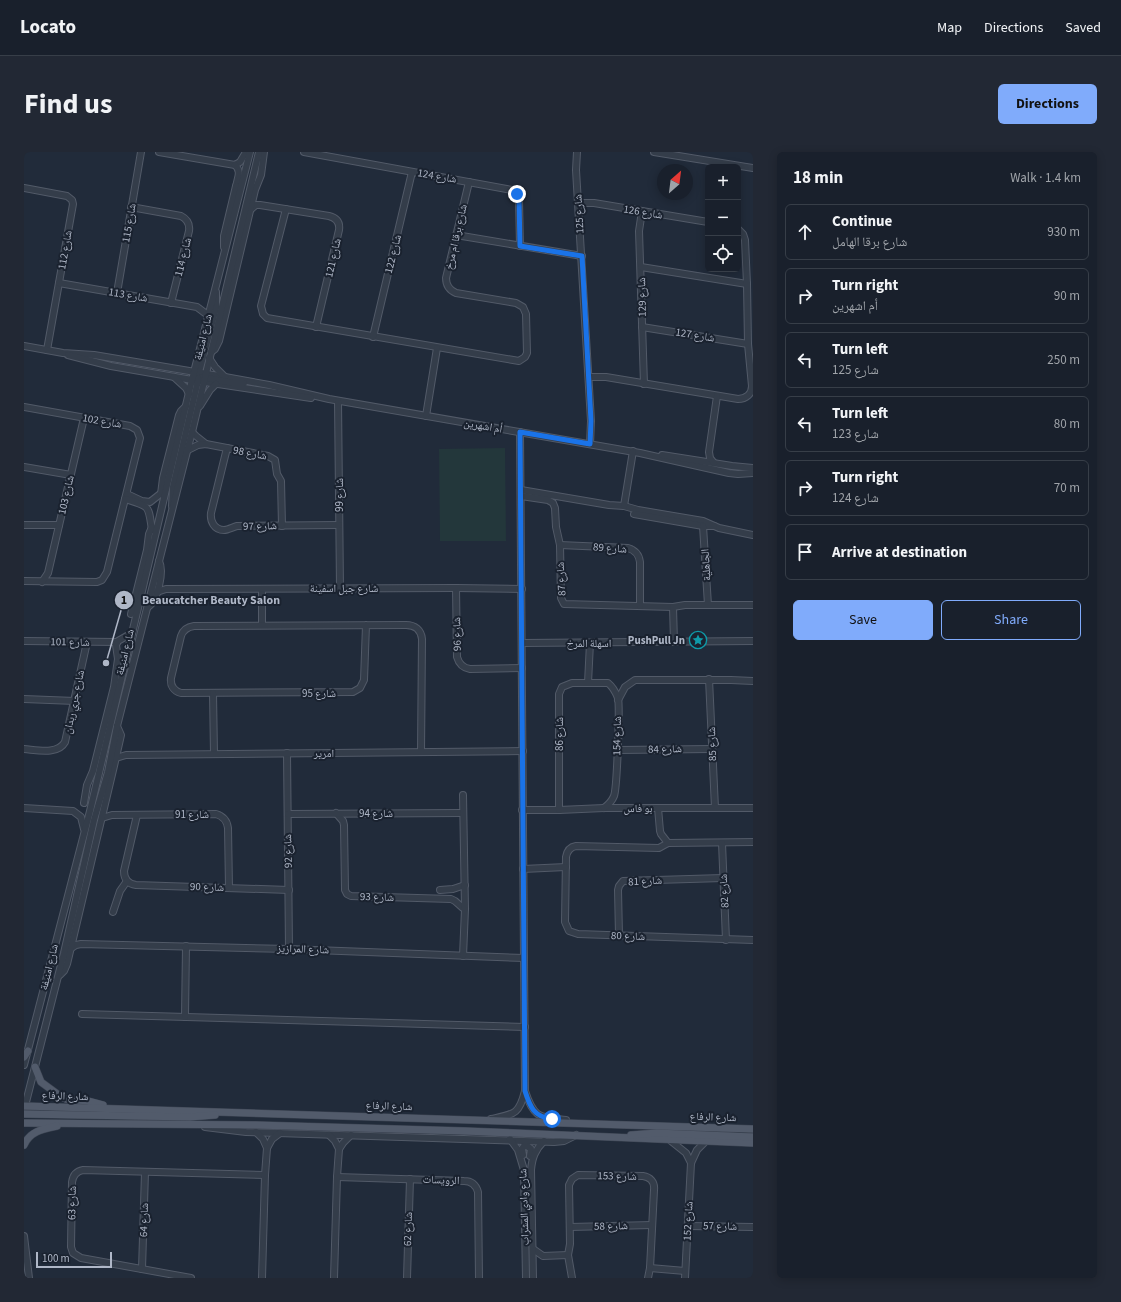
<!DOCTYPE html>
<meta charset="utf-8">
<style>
:root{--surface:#19202c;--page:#222834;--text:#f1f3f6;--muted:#9fa3a9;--line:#373e48;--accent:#80abfb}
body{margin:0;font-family:"Source Sans 3","Noto Naskh Arabic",sans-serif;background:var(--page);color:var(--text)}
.controls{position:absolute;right:12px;top:12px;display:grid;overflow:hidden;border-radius:6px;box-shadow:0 2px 10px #0003}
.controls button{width:36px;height:36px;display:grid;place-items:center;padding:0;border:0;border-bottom:1px solid var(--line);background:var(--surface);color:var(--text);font:20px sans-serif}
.compass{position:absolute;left:633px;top:12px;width:36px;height:36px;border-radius:50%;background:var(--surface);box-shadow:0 2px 10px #0003;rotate:28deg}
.scale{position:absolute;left:12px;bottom:10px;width:76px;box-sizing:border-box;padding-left:4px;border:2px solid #afb7c7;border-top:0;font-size:11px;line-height:14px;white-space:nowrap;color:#afb7c7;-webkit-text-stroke:3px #1a222f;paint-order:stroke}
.stop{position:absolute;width:12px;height:12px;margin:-9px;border:3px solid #1a73e8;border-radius:50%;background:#fff}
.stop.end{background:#1a73e8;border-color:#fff;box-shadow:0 1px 4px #0008}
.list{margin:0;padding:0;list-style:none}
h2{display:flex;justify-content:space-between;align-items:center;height:52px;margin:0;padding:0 16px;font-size:17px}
h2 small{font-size:13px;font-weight:400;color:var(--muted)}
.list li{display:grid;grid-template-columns:26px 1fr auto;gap:12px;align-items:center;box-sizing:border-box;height:56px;margin:0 8px 8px;padding:0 8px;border:1px solid var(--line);border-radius:6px}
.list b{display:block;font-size:15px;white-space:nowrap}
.list p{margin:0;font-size:13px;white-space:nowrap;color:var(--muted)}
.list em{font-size:13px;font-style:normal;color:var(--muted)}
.actions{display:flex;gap:8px;padding:12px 16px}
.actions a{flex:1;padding:9px 0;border:1px solid var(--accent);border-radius:6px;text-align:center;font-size:14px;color:var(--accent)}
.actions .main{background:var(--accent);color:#111}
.icon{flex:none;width:22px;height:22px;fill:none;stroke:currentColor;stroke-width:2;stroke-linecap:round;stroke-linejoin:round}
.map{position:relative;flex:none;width:729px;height:1126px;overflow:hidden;border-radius:6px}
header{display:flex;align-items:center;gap:24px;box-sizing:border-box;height:56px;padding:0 20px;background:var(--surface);border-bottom:1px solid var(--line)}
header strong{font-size:19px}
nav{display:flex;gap:22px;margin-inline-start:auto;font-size:14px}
.intro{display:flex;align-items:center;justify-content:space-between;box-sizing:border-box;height:96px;padding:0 24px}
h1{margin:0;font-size:28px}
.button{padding:10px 18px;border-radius:6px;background:var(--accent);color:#111;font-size:14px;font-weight:700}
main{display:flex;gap:24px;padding:0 24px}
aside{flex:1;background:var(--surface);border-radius:6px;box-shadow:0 2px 10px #0003}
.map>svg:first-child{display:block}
.green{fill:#23373b}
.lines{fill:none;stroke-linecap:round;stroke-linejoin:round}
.minor-casing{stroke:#525a68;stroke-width:8}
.major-casing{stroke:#3e4654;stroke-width:8}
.minor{stroke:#343d4a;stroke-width:6}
.major{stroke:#525b6b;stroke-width:7}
.route{stroke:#1a73e8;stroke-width:5}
.labels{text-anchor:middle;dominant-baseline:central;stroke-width:4;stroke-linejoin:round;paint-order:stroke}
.street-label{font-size:11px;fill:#afb7c7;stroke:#1a222f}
.poi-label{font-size:11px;font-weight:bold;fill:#afb7c7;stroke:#1a222f;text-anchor:end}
.leader{fill:none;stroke:#afb7c7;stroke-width:1.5}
.callout-dot{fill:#afb7c7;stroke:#1a222f;stroke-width:1.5}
.mark-label{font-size:12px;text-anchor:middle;font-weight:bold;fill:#111}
.callout-label{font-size:12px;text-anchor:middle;font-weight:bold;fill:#afb7c7;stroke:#1a222f;stroke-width:4;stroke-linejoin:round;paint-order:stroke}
</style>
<header>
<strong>Locato</strong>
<nav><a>Map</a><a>Directions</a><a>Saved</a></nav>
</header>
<div class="intro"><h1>Find us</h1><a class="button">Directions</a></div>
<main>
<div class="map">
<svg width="729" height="1126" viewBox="0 0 729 1126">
<rect width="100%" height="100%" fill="#212b3a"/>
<polygon class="green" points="481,296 482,389 416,389 415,297"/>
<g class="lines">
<defs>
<g id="minor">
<polyline points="135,0 211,13 216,10 222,0"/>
<polyline points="280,0 488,38 493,42 495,48 496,94"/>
<polyline points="553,0 552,18 567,269 566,292"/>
<polyline points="630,0 729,16"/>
<path d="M211,13c8,8 1,14 1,24"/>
<polyline points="0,36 43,44 48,48 49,52 23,198"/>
<polyline points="555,51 570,51 684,70"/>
<path d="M107,55l50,9c6,3 9,8 8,15l-18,72"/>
<path d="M262,57l-25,97 2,8 4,4 252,43 6,-4 2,-4 -1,-39 -3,-7 -7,-4 -60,-10c-7,-3 -10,-8 -10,-15l23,-96"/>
<path d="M226,58l6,-5h4l69,11c8,2 11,7 10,14l-23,97"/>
<polyline points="618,59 615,79 620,232"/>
<polyline points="432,83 558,104"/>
<polyline points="200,95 200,84 212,34"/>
<polyline points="617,115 723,132"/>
<polyline points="35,131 173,155 185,164"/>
<polyline points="93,141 117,0"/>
<polyline points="618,175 724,192"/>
<polyline points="349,185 388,20"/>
<polyline points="0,194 39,201 70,203 201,225 245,233 305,247 616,301 705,321 714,322 729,321"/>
<polyline points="187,200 191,197 195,189 231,38 237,23 240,0"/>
<polyline points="44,203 87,214 174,229 287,246"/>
<polyline points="185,206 191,215 201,225"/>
<polyline points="175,224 175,220 192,156 192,140"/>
<polyline points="150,225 162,236 165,242"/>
<polyline points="178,225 209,231 220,231"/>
<path d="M565,225h17l132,22c8,0 14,-5 14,-13l-4,-42 -1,-60 -2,-44 -2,-6 -5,-5"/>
<polyline points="314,249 316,436"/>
<polyline points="176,254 186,238 192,232"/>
<polyline points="0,255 106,274 113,278 116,286 83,420 78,428 73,430 0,429"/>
<polyline points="402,264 413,196"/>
<polyline points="168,280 172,284 182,292"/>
<path d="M203,296l-16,65c-1,8 3,17 13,17 4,0 9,-3 13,-4l102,-1"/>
<polyline points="164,298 174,293 182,292 244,304 251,308 253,322 257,329 258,374"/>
<polyline points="638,303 708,314 729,316"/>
<polyline points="690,311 686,306 685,300 693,244"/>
<polyline points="0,315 47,323"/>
<polyline points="497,338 585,353 600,354 614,358 679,369 695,376 729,383"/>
<polyline points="103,342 118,349 126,350 140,339"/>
<polyline points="137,342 139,326 155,263 157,259 162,254"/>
<polyline points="497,344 524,348 529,351 531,356 532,375 536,393 537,446 540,452 649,455"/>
<path d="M101,347c26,8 23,6 27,31"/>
<polyline points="148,354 149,335 173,233 174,226"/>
<polyline points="600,354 609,299"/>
<polyline points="610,362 679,374 690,374"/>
<polyline points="0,373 35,373"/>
<polyline points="679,374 684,453"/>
<path d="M536,393l68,3c7,2 11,6 12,14v44"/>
<polyline points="18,430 24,421 60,266"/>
<path d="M432,436l1,69c2,7 6,11 13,12l52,-1"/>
<polyline points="238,437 238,473"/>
<polyline points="133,440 142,437 432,436 498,437"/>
<path d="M124,455c10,-6 16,-36 11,-46"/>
<polyline points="107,462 123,398 125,382 128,375"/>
<path d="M342,473l-2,55 -4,8 -7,4 -172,1c-7,-2 -11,-7 -10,-15l10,-42c2,-6 6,-9 13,-10 70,-1 141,-1 212,-1 9,0 15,5 16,14l-1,113"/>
<polyline points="0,489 93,490"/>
<polyline points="650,490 649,455 661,453 729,453"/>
<polyline points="498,491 729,489"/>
<polyline points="685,527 691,656"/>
<polyline points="564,531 566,491"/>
<polyline points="189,541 190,602"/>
<polyline points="0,547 51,549"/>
<polyline points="594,548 601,535 611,528 707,528 729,529"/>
<path d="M0,597c13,1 34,6 41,-7l22,-100"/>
<polyline points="594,598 687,597"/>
<polyline points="263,601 265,797"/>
<polyline points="92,606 102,603 499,599"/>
<polyline points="60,651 63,633 69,619 90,535 94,507 92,493 94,489 108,481"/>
<polyline points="0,656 49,659 57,665 60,677"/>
<polyline points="634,656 636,679 637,682 644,691"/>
<polyline points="498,658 535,658 580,656 729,656"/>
<path d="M535,658v-116l3,-7 10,-4h36c5,4 8,10 10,15 2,10 -1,90 -4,98 -2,5 -6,9 -10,12"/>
<path d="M312,661l7,8 1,4 1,65 2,4 4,2 100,3c7,2 8,8 14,10"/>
<polyline points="264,662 439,661"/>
<path d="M113,663l-13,56c0,8 4,13 12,14l153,5"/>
<path d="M78,666l10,-3 104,-1c7,2 11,6 12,14l1,60"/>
<path d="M729,690l-85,1 -9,5 -83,-2c-6,1 -9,5 -10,11l-1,65 4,9 9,3 175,6"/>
<polyline points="698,691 702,788"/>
<polyline points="499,717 542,715"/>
<polyline points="416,738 429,737 441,733"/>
<polyline points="89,760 96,739 103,729"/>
<polyline points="595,783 594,738 595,734 599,729 699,726"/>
<polyline points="46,797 52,793 57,792 265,797 500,806"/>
<polyline points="439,804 441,757 439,643"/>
<polyline points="36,823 40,819 43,812 90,614 97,583 93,574"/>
<polyline points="58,862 501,875"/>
<polyline points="161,865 162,794"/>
<polyline points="0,913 66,659 167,232 226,0"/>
<path d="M501,939c9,28 15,26 41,29"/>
<polyline points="1,954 40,801 70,668 84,620 93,574 168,280 235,0"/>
<path d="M467,967c23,-5 28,-4 34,-28l-5,-659"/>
<polyline points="181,975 222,980 530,990 540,989 552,983"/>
<polyline points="232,980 239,987 243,996"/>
<polyline points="305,983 311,989 315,997"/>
<polyline points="486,987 494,998 500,1018 502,1126"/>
<polyline points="647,989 662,1001 667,1011"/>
<polyline points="499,1003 498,997 500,994 503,994 507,997 506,1004"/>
<path d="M313,1025l127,4c7,0 12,4 14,11l1,86"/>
<polyline points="664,1074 729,1075"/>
<polyline points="546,1075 628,1073"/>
<polyline points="0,1084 5,1126"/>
<polyline points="509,1097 519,1104 544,1103"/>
<polyline points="626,1116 661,1119"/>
<polyline points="118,1117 121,1020"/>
<path d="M167,1126l-110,-20 -8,-5 -2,-6 1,-65c1,-7 5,-11 11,-12l182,5"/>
<polyline points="238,1126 241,1023 243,996 248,987 256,981"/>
<polyline points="310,1126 313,1025 315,997 319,991 327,983"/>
<polyline points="383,1126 386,1027"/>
<path d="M509,1126l-2,-108c1,-12 4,-20 13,-29"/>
<path d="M548,1126l-4,-23 2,-11 -1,-59 3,-6 6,-4 65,1c7,1 12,6 11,14l-4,78 -2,10"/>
<polyline points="661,1126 667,1011 673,998 682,989"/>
</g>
<g id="major">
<polyline points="0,905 4,899"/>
<polyline points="11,915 17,930 36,944 42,947 64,949 79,953"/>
<polyline points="0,954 729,977"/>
<polyline points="0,962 166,965 191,963"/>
<polyline points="0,971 232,973 441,979 729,991"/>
<polyline points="607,983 633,981 729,985"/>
<path d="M0,993c6,-14 19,-16 33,-19"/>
</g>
</defs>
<use href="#minor" class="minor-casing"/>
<use href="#major" class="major-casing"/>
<use href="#minor" class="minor"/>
<use href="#major" class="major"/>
</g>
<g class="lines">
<path class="route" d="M493,42l2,6 1,46 62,10 9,165 -1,23 -70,-12 5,659c5,16 9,26 27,28"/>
</g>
<defs>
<symbol id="sight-ring" viewBox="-11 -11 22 22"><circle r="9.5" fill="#1a222f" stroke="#0f9aa8" stroke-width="1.5"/><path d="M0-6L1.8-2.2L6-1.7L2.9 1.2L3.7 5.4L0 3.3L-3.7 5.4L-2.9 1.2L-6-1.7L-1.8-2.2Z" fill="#0f9aa8"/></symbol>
</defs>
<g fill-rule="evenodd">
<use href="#sight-ring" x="664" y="478" width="20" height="20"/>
</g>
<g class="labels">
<g class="street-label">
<text transform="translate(413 24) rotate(10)">شارع 124</text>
<text transform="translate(619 60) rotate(9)">شارع 126</text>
<text transform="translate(555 62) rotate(-93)">شارع 125</text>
<text transform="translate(105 71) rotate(-80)">شارع 115</text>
<text transform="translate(432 85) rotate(-77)">شارع برقا ام مرخ</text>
<text transform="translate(41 98) rotate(-80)">شارع 112</text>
<text transform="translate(369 102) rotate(-76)">شارع 122</text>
<text transform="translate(159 105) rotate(-76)">شارع 114</text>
<text transform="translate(309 106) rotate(-77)">شارع 121</text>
<text transform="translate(104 143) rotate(10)">شارع 113</text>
<text transform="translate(618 145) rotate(-91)">شارع 129</text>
<text transform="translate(671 183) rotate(9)">شارع 127</text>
<text transform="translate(179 185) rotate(-76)">شارع امنيفة</text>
<text transform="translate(78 269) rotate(10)">شارع 102</text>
<text transform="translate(459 274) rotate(10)">أم اشهرين</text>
<text transform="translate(226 301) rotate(11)">شارع 98</text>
<text transform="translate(42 343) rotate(-77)">شارع 103</text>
<text transform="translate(315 343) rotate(-90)">شارع 99</text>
<text transform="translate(236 374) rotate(-1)">شارع 97</text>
<text transform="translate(586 396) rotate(4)">شارع 89</text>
<text transform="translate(682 413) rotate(-94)">الجاهلية</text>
<text transform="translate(537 427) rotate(-93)">شارع 87</text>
<text x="320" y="436">شارع جبل اسفينة</text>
<text transform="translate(433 482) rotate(-91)">شارع 96</text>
<text transform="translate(46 490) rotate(1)">شارع 101</text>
<text x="565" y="491">اسهلة المرخ</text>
<text transform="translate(101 500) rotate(-76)">شارع امنيفة</text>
<text x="295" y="541">شارع 95</text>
<text transform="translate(50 550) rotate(-78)">شارع جري ربدان</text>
<text transform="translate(535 582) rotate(-90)">شارع 86</text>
<text transform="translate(593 584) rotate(-89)">شارع 154</text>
<text transform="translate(688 592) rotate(-92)">شارع 85</text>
<text transform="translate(641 597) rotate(-1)">شارع 84</text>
<text x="300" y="601">امرير</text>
<text x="614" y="656">بو فاس</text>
<text x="352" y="661">شارع 94</text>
<text x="168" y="662">شارع 91</text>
<text transform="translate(264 699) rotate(-91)">شارع 92</text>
<text transform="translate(621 729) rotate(-3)">شارع 81</text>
<text transform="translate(183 735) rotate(2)">شارع 90</text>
<text transform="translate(700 739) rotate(-93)">شارع 82</text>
<text transform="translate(353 745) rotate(2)">شارع 93</text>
<text transform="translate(604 784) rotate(2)">شارع 80</text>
<text transform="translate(279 797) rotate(2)">شارع المرازيز</text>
<text transform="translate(25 815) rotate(-76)">شارع امنيفة</text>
<text transform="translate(41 944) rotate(2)">شارع الرفاع</text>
<text transform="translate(365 954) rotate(2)">شارع الرفاع</text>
<text transform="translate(689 965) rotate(2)">شارع الرفاع</text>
<text transform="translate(593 1024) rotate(1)">شارع 153</text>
<text transform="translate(417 1028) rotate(2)">الرويسات</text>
<text transform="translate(48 1051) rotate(-89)">شارع 63</text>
<text transform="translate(500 1055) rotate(-92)">شارع وادي المشراب</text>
<text transform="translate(120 1068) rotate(-88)">شارع 64</text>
<text transform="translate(664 1069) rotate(-87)">شارع 152</text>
<text transform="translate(587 1074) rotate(-1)">شارع 58</text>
<text transform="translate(696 1074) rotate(1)">شارع 57</text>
<text transform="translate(384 1077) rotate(-88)">شارع 62</text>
</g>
<g class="poi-label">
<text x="661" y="488">PushPull Jn</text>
</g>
</g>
<path class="leader" d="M82 511L100 448"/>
<g class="callout-dot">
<circle cx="82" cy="511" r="4"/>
<circle cx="100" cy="448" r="10"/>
</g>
<g class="mark-label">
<text x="100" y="452">1</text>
</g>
<g class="callout-label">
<text x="187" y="452">Beaucatcher Beauty Salon</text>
</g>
</svg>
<div class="controls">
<button>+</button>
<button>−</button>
<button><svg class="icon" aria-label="locate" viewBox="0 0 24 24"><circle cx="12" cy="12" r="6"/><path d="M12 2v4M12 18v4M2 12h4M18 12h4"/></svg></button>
</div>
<svg class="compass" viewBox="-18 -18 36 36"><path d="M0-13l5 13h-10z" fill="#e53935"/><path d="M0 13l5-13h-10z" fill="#9fa3a9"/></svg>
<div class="scale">100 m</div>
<div class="stop" style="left:528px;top:967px"></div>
<div class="stop end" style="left:493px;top:42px"></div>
</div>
<aside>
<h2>18 min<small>Walk · 1.4 km</small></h2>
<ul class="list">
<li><svg class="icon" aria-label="ahead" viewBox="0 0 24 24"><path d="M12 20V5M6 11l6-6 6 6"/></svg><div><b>Continue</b><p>شارع برقا الهامل</p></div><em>930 m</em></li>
<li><svg class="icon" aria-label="right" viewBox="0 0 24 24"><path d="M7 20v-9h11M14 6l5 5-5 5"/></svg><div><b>Turn right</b><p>أم اشهرين</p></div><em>90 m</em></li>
<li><svg class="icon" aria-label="left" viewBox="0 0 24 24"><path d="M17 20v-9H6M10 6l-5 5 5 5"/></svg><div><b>Turn left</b><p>شارع 125</p></div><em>250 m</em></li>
<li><svg class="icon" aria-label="left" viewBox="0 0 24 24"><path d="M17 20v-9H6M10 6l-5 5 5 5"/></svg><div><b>Turn left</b><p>شارع 123</p></div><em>80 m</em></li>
<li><svg class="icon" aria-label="right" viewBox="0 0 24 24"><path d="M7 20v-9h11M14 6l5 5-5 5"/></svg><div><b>Turn right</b><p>شارع 124</p></div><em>70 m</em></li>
<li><svg class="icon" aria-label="arrive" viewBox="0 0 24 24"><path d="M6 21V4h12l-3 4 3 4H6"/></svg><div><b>Arrive at destination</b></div></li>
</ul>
<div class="actions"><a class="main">Save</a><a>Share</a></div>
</aside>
</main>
